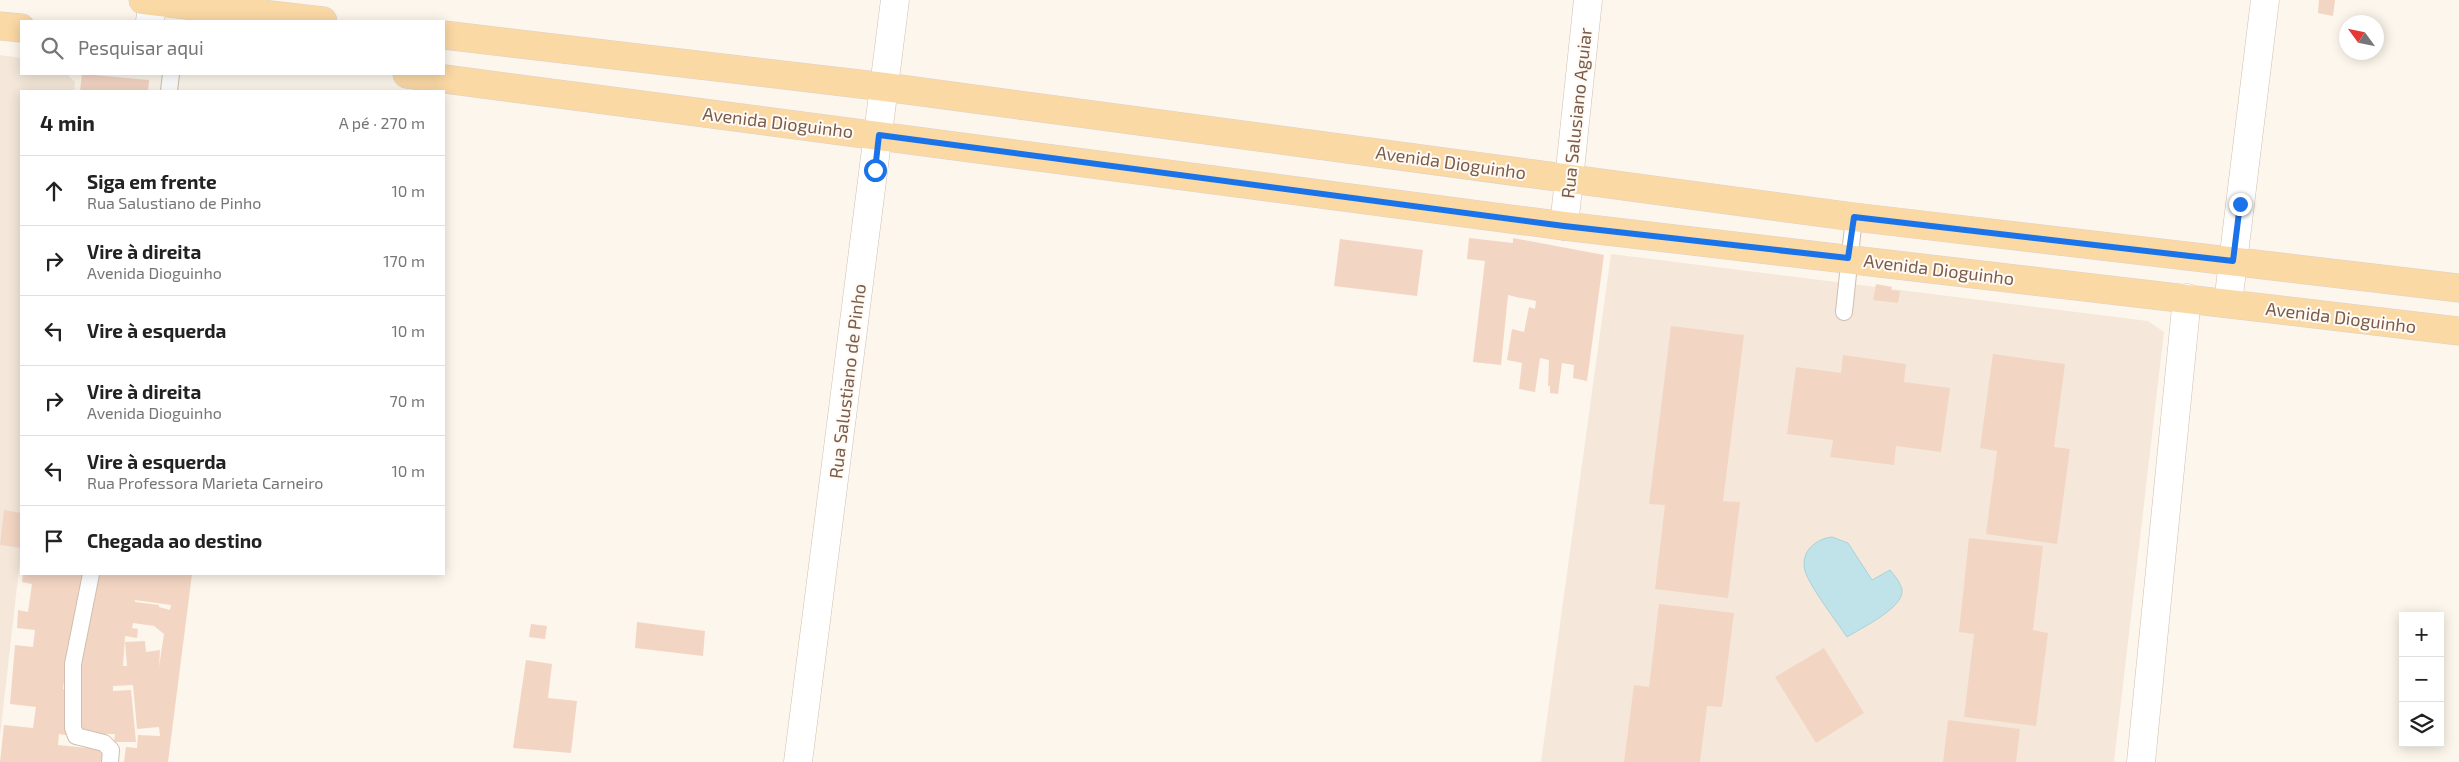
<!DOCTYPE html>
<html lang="pt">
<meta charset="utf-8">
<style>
:root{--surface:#fff;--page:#f6f6f6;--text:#222;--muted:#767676;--line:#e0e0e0}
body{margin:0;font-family:"Exo 2",sans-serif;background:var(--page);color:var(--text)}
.controls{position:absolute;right:15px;bottom:15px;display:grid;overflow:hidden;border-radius:0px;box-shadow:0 2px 12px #0003}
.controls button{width:45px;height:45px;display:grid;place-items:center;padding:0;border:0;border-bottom:1px solid var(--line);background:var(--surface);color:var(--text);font:25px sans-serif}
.compass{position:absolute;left:2339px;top:15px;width:45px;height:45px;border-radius:50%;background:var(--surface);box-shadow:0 2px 12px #0003;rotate:303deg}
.stop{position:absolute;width:15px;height:15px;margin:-11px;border:4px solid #1a73e8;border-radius:50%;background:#fff}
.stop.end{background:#1a73e8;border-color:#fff;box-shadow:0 1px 5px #0008}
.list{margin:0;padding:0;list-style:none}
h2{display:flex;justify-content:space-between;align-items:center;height:65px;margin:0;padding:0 20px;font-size:21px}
h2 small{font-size:16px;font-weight:400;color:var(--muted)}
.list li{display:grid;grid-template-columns:32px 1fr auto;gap:15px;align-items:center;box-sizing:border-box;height:70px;padding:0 20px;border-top:1px solid var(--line)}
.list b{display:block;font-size:19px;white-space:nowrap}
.list p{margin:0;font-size:16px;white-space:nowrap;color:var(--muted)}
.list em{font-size:16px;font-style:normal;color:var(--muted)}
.icon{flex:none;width:28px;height:28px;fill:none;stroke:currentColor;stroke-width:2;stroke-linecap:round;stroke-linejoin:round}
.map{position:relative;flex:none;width:2459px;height:762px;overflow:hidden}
.search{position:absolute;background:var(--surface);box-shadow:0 2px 12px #0003;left:20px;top:20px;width:425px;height:55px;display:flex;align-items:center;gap:12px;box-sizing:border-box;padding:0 18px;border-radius:0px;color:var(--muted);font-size:19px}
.panel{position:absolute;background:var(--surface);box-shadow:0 2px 12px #0003;left:20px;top:90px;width:425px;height:485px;border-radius:0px}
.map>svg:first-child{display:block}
.residential{fill:#f5e8da}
.water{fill:#bfe3e8;stroke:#a5d3da}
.building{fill:#f3d5c3;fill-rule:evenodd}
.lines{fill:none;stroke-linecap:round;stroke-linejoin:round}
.lane-casing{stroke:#d1beb0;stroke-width:18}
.street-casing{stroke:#d1beb0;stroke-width:29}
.primary-casing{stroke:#dad1cd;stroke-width:29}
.lane{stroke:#fff;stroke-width:16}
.street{stroke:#fff;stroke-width:28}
.primary{stroke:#fbd9a5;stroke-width:28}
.route{stroke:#1a73e8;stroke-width:6}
.labels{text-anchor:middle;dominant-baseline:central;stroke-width:4;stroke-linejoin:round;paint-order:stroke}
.street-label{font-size:18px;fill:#7a5c4d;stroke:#fffaf3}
</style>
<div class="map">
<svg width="2459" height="762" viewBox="0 0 2459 762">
<rect width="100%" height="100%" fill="#fdf6ec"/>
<g class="residential">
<polygon points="0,55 21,58 21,74 67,74 75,82 74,91 21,91 21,552 0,736"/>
<polygon points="1611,254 2148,321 2164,332 2114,762 1541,762"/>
</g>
<path class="water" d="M1832,537l16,6 24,37 18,-10c4,5 11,13 12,20 2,18 -41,38 -55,47 -10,-15 -37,-50 -42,-66 -5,-19 10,-32 27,-34z"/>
<g class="building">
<polygon points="2319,0 2335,0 2333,16 2318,13"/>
<polygon points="82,74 149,80 148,91 80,91"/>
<polygon points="1469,238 1513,243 1513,238 1604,255 1587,381 1573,378 1574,365 1562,363 1558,394 1550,393 1550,386 1548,386 1549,360 1540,358 1535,392 1519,389 1522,363 1507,360 1512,329 1524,332 1529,307 1535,309 1536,301 1516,297 1508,295 1501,365 1473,362 1485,261 1467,259"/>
<polygon points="1340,239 1423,250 1417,296 1334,286"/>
<polygon points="1876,284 1892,287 1891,290 1900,291 1898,303 1873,300"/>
<polygon points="1671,326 1744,335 1723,501 1740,502 1728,598 1655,589 1665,505 1649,504"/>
<polygon points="1993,354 2065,364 2054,447 2070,449 2057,544 1986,534 1997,451 1980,448"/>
<polygon points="1843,355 1906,364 1904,382 1950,388 1941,452 1896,446 1894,465 1830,457 1833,440 1787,434 1796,367 1841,373"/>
<polygon points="4,510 21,513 21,548 0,545"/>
<polygon points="1969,538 2043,546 2033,630 2048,633 2036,726 1964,717 1974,634 1959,632"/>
<polygon points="23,574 89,574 68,652 63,689 72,691 66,735 59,734 58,745 107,750 106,762 0,762 4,725 33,728 36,707 10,704 15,645 33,647 35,630 17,628 18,610 28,612 32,584 22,582"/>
<path d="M96,574h96l-24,188h-44l2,-15 11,1 1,-13 22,1 -1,-9 -22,2 -4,-44 -20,1v5l18,-1 5,52h-22l1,-8h-35l-3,-68zM135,600l36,5 -1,5 -11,-3v-2l-24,-3zM133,623l21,3 10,8 -5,33 1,-17 -14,2 -1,-11 -20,1 2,24h-4l2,-30 12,2 1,-9 -6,-1z"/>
<polygon points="1659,604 1734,613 1722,707 1707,706 1700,762 1624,762 1634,685 1649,687"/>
<polygon points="637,622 705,631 703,656 635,648"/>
<polygon points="531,624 547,626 545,639 529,637"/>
<polygon points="1824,648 1864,713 1816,743 1775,677"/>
<polygon points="526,660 552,664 548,698 577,701 571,753 513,748"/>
<polygon points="1948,720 2020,729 2016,762 1943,762"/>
</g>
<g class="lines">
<defs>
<g id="lane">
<polyline points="169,91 171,74"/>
<polyline points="1844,312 1854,217"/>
<polyline points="91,574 73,664 73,728 76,736 104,743 111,750 110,762"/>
</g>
<g id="street">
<polyline points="150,21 153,0"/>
<polyline points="1564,226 1588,0"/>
<polyline points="2228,303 2265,0"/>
<polyline points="798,762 895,0"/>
<polyline points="2141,762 2187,298"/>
</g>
<g id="primary">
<polyline points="143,0 323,21"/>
<polyline points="0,26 21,28"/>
<polyline points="444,35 885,87 1854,217 2459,288"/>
<polyline points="407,74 1564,226 2459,331"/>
</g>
</defs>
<use href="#lane" class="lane-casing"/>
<use href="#street" class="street-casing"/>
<use href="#primary" class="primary-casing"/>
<use href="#lane" class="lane"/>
<use href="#street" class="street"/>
<use href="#primary" class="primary"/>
</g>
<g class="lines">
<polyline class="route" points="875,170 879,135 1564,226 1848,258 1854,217 2233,261 2240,204"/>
</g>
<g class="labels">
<g class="street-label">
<text transform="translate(1576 113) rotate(-84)">Rua Salusiano Aguiar</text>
<text transform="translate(778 122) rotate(7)">Avenida Dioguinho</text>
<text transform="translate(1451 162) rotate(8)">Avenida Dioguinho</text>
<text transform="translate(1939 269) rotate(7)">Avenida Dioguinho</text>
<text transform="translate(2341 317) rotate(7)">Avenida Dioguinho</text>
<text transform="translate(847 381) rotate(-83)">Rua Salustiano de Pinho</text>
</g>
</g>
</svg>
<div class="controls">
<button>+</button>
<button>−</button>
<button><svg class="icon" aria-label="layers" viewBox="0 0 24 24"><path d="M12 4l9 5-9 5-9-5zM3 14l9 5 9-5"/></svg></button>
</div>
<svg class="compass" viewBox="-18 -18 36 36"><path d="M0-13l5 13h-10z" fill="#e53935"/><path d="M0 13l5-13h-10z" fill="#767676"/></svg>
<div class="stop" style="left:875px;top:170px"></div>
<div class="stop end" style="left:2240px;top:204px"></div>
<div class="search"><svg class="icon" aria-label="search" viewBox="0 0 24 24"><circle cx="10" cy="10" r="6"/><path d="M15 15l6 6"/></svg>Pesquisar aqui</div>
<section class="panel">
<h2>4 min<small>A pé · 270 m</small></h2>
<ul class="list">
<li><svg class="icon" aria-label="ahead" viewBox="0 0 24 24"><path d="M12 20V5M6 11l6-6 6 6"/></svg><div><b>Siga em frente</b><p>Rua Salustiano de Pinho</p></div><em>10 m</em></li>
<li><svg class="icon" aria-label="right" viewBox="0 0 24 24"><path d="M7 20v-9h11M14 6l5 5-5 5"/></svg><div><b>Vire à direita</b><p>Avenida Dioguinho</p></div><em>170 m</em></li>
<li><svg class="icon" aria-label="left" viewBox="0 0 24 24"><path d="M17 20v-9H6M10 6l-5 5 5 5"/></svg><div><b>Vire à esquerda</b></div><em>10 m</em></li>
<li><svg class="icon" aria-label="right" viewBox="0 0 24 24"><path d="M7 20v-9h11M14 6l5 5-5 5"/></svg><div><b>Vire à direita</b><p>Avenida Dioguinho</p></div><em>70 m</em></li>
<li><svg class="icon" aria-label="left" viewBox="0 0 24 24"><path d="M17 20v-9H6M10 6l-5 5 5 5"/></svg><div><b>Vire à esquerda</b><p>Rua Professora Marieta Carneiro</p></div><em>10 m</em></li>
<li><svg class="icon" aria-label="arrive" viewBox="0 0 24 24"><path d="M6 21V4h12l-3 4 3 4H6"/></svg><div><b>Chegada ao destino</b></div></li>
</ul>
</section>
</div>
